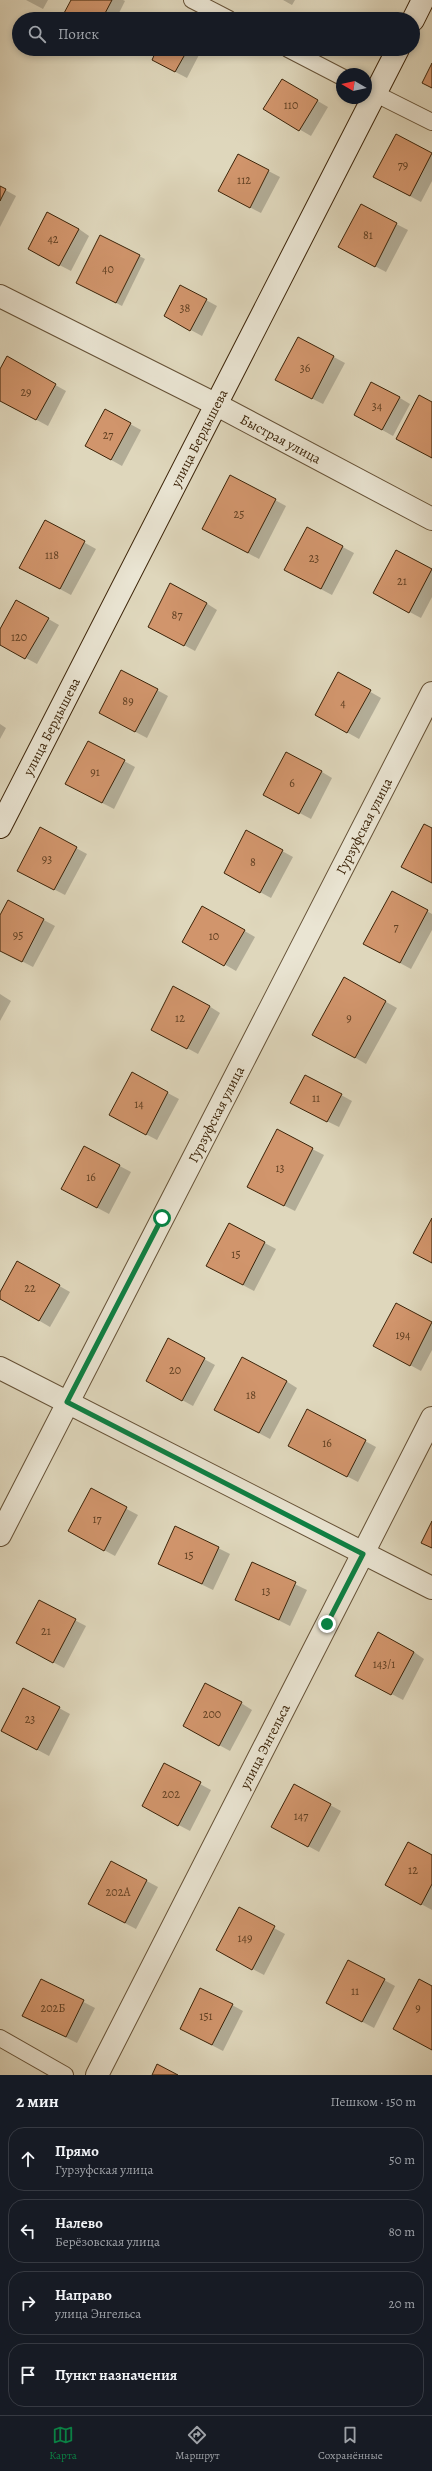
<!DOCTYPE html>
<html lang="ru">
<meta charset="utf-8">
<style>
:root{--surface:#171b24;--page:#242831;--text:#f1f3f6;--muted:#9ea1a6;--line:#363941;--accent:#0b8043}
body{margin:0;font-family:Alegreya,serif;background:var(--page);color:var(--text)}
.compass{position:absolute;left:336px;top:68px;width:36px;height:36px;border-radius:50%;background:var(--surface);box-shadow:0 2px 6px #0003;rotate:279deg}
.stop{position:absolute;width:12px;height:12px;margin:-9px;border:3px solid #0b8043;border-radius:50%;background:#fff}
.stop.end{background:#0b8043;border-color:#fff;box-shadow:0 1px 4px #0008}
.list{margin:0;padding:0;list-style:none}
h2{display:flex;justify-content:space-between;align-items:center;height:52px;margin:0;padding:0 16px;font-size:17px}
h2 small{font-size:13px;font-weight:400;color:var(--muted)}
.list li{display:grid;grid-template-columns:26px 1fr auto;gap:12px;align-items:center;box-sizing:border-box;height:64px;margin:0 8px 8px;padding:0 8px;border:1px solid var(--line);border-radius:16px}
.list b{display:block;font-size:15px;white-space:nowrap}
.list p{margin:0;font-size:13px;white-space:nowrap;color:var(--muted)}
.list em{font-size:13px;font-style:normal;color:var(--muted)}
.icon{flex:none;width:22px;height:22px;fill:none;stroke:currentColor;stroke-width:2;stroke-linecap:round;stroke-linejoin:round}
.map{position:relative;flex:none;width:432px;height:2075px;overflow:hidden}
.search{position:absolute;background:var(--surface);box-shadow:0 2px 6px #0003;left:12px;right:12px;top:12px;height:44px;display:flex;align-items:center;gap:10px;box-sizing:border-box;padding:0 14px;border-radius:22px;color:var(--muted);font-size:15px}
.sheet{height:340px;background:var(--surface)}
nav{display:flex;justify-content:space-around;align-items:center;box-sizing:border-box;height:56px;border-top:1px solid var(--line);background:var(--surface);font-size:11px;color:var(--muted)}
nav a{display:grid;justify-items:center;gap:2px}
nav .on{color:var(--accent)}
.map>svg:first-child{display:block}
.shadow{fill:#0003}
.building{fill:#d1956c;stroke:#3c2409}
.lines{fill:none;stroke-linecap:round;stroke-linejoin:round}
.lane-casing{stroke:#655136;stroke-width:18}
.street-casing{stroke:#655136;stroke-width:24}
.secondary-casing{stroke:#3c2409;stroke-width:24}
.lane{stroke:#eae5d3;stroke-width:16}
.street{stroke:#eae5d3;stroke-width:22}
.secondary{stroke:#eae5d3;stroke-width:22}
.route{stroke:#0b8043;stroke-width:5}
.labels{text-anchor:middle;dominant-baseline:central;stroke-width:3.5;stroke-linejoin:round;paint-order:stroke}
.number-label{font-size:12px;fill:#614022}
.street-label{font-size:14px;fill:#3c2409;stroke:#eae5d3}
</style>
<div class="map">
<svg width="432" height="2075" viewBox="0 0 432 2075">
<rect width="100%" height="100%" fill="#dfd7bc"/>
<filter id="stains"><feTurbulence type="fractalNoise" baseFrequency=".005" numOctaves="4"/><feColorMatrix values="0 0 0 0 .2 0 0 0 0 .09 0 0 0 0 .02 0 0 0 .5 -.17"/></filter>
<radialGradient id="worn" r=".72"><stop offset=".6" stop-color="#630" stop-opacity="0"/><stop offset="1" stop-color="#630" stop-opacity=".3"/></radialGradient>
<g class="shadow">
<polygon points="26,0 48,0 43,9"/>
<polygon points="72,0 123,0 125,1 116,19 73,19"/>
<polygon points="283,0 295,0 292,5"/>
<polygon points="159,49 202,49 187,78 164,66"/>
<polygon points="282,80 328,107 311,136 264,109"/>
<polygon points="396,135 432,154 432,181 421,202 385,183"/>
<polygon points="238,155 280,177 261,213 230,197"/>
<polygon points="0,187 16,196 0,227"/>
<polygon points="361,206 408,230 386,272 350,253"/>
<polygon points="79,229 89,236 71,271 40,255"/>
<polygon points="101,236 145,259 122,306 83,286"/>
<polygon points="206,300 217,306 202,336 176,322"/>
<polygon points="298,338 345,363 323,404 287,386"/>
<polygon points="7,358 66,391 48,426 0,400 0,371"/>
<polygon points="400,398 410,404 393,436 366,421"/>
<polygon points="130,424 141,430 122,466 97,452"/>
<polygon points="231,476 286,506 259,559 214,535"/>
<polygon points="45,521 96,549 71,595 32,574"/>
<polygon points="307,528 354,553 332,595 296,576"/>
<polygon points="396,552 432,571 432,597 421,618 385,599"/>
<polygon points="17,601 59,625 37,664 0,644 0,631"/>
<polygon points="206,603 217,610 195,651 160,632"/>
<polygon points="339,674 381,698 359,739 316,715"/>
<polygon points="157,690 168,696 147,738 111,719"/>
<polygon points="0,724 6,728 0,739"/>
<polygon points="124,761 135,767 114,809 77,790"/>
<polygon points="322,772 332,778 311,819 275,800"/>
<polygon points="76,848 87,854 65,895 30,877"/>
<polygon points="282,851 293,857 271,898 236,879"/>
<polygon points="393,892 432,914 432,930 411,969 376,950"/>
<polygon points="8,901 55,926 33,967 0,950 0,917"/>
<polygon points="203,907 255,937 236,971 184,941"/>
<polygon points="345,979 397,1008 366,1064 314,1034"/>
<polygon points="0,994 11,1001 0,1021"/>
<polygon points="209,1006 220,1013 198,1054 163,1035"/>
<polygon points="132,1074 179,1099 157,1140 121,1121"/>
<polygon points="341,1095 352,1101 339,1127 302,1109"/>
<polygon points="277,1131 324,1155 295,1211 259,1193"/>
<polygon points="84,1147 131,1172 109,1214 73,1195"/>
<polygon points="229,1224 276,1249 254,1291 218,1272"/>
<polygon points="17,1262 70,1292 50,1327 0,1298 0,1294"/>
<polygon points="396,1305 432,1323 432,1350 421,1371 386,1352"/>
<polygon points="204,1359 215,1365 193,1406 158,1387"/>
<polygon points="286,1381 297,1388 270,1439 227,1416"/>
<polygon points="365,1441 376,1447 358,1482 300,1452"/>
<polygon points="91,1490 138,1515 115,1556 80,1537"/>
<polygon points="176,1527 230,1554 213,1590 170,1569"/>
<polygon points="253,1564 307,1590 290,1626 236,1599"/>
<polygon points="40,1602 86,1626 64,1668 28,1649"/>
<polygon points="414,1652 424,1659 403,1700 367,1681"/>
<polygon points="24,1689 70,1714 49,1756 13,1737"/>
<polygon points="241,1703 252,1710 230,1751 195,1732"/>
<polygon points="165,1765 211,1790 190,1831 154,1812"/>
<polygon points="330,1805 341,1811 319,1852 284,1833"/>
<polygon points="432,1856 432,1910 397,1891"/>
<polygon points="111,1862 158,1887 136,1929 100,1910"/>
<polygon points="239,1909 285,1934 264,1975 228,1956"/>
<polygon points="41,1980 95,2008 77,2043 35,2022"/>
<polygon points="384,1980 395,1986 374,2028 338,2009"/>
<polygon points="232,2005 243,2011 223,2051 192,2035"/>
</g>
<g class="building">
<polygon points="71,0 112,0 102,19 71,19 63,15"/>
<polygon points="157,49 188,49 175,72 152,60"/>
<polygon points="432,63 432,88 422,83"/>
<polygon points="282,79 318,100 299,131 263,109"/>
<polygon points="396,134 432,153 410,196 373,177"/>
<polygon points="238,154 269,170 250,208 218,191"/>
<polygon points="0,186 6,189 0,201"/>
<polygon points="361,204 397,223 375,267 338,247"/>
<polygon points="47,212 79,229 59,266 28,249"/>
<polygon points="100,235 140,255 116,303 76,283"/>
<polygon points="180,285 207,299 190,331 164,316"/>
<polygon points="298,337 334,356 312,399 275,380"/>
<polygon points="7,356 56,384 36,420 0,401 0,369"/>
<polygon points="371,382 400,397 382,430 354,415"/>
<polygon points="419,395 432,402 432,458 396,439"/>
<polygon points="105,409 131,423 111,460 85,446"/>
<polygon points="230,475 276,499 248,553 202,529"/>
<polygon points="45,520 85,541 60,589 19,568"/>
<polygon points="307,527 343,546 321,589 284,570"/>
<polygon points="396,550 432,569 409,613 373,593"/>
<polygon points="170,583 207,603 184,646 148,627"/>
<polygon points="16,600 49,618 25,659 0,645 0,629"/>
<polygon points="121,670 158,689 135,732 99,713"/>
<polygon points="338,672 371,690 347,733 315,715"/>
<polygon points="88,741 125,760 102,803 65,784"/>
<polygon points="286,752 322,771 299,814 263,795"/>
<polygon points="424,824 432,828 432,883 401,867"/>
<polygon points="40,827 77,847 54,890 17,871"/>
<polygon points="246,830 283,850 260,893 224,873"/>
<polygon points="392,891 428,910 400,963 363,944"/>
<polygon points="8,900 44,919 22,962 0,951 0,915"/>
<polygon points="202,906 245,930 224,966 182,942"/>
<polygon points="344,977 386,1001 355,1058 312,1035"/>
<polygon points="173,986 210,1006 187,1049 151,1030"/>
<polygon points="132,1072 168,1092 146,1135 109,1115"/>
<polygon points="305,1075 342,1094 327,1122 290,1103"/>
<polygon points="277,1129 313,1148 284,1206 247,1187"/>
<polygon points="84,1146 120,1165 97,1208 61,1189"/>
<polygon points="432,1218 432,1263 413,1253"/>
<polygon points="229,1223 265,1242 243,1285 206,1266"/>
<polygon points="17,1261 60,1285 39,1321 0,1299 0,1292"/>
<polygon points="396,1303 432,1322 410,1366 373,1346"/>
<polygon points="168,1338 205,1358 182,1401 146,1381"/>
<polygon points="242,1357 287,1381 259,1433 214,1410"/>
<polygon points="307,1409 366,1440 347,1477 288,1446"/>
<polygon points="91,1488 127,1507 104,1551 68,1531"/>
<polygon points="432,1521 432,1548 421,1543"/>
<polygon points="175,1526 219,1547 202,1584 158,1564"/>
<polygon points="252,1562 296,1582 279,1620 235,1600"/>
<polygon points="39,1600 76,1619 53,1663 16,1643"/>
<polygon points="378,1632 414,1652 391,1695 355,1676"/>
<polygon points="205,1683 242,1702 219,1746 183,1726"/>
<polygon points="23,1688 60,1707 37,1750 1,1731"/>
<polygon points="164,1763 201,1782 178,1826 142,1806"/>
<polygon points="294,1784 331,1804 308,1847 271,1827"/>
<polygon points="408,1842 432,1855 432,1884 421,1905 385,1885"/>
<polygon points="111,1861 147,1880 125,1923 88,1904"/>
<polygon points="239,1907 275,1926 252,1970 216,1950"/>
<polygon points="348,1960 385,1979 362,2022 326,2003"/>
<polygon points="41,1979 84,2000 66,2037 22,2016"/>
<polygon points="419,1979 432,1986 432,2050 393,2029"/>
<polygon points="200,1988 233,2004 212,2045 180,2029"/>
<polygon points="157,2064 178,2075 152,2075"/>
</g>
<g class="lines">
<defs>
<g id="lane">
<polyline points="192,0 229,19"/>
<polyline points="288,49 342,77"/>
<polyline points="366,89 432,122"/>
<polyline points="0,2038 65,2075"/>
</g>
<g id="street">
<path id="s1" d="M0,296l217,109 215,114"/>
<polyline points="0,1368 432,1588"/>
<path id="s2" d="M0,1535l432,-842"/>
<path id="s3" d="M97,2075l335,-657"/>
</g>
<g id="secondary">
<polyline points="413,20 423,0"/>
<path id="s4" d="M0,827l398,-778"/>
</g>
</defs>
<use href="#lane" class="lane-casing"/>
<use href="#street" class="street-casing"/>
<use href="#secondary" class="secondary-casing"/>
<use href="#lane" class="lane"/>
<use href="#street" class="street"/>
<use href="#secondary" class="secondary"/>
</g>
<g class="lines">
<polyline class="route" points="162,1218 67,1402 363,1554 327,1624"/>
</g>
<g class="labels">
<g class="number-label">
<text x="291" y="105">110</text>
<text x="403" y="165">79</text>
<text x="244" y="180">112</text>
<text x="368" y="235">81</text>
<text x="53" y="239">42</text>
<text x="108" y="269">40</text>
<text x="185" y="308">38</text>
<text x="305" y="368">36</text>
<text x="26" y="392">29</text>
<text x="377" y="406">34</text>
<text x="108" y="435">27</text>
<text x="239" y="514">25</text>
<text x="52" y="555">118</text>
<text x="314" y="558">23</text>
<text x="402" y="581">21</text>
<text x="177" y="615">87</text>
<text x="19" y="637">120</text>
<text x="128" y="701">89</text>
<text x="343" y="703">4</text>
<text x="95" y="772">91</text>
<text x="292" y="783">6</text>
<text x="47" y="859">93</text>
<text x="253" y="862">8</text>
<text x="396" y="927">7</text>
<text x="18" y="935">95</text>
<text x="214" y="936">10</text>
<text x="180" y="1018">12</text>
<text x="349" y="1018">9</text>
<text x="316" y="1098">11</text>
<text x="139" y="1104">14</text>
<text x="280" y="1168">13</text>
<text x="91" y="1177">16</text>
<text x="236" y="1254">15</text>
<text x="30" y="1288">22</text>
<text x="403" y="1335">194</text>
<text x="175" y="1370">20</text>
<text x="251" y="1395">18</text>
<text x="327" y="1443">16</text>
<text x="97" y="1519">17</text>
<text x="189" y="1555">15</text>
<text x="266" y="1591">13</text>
<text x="46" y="1631">21</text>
<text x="384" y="1664">143/1</text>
<text x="212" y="1714">200</text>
<text x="30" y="1719">23</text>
<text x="171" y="1794">202</text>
<text x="301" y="1816">147</text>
<text x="413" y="1870">12</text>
<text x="118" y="1892">202А</text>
<text x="245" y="1938">149</text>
<text x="355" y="1991">11</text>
<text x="53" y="2008">202Б</text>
<text x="418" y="2008">9</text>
<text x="206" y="2016">151</text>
</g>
<g class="street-label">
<text stroke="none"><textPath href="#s4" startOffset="437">улица Бердышева</textPath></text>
<text stroke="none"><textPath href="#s1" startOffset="315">Быстрая улица</textPath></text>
<text stroke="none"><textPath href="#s4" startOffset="113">улица Бердышева</textPath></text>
<text stroke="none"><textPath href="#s2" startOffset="797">Гурзуфская улица</textPath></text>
<text stroke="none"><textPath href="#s2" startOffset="473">Гурзуфская улица</textPath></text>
<text stroke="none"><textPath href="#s3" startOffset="369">улица Энгельса</textPath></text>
</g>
</g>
<rect width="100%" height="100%" filter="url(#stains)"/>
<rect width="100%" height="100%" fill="url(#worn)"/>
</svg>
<svg class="compass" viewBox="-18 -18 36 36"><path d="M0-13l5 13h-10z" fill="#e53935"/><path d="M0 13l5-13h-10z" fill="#9ea1a6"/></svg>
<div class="stop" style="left:162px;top:1218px"></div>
<div class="stop end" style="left:327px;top:1624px"></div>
<div class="search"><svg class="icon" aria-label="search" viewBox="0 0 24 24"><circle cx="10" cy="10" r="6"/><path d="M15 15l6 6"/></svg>Поиск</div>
</div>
<section class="sheet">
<h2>2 мин<small>Пешком · 150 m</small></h2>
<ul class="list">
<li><svg class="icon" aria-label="ahead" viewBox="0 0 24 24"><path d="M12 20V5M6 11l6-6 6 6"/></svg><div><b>Прямо</b><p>Гурзуфская улица</p></div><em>50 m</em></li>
<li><svg class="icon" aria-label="left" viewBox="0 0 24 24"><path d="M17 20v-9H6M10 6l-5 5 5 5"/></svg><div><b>Налево</b><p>Берёзовская улица</p></div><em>80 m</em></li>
<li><svg class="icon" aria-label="right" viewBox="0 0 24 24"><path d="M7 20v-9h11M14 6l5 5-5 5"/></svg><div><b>Направо</b><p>улица Энгельса</p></div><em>20 m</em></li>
<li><svg class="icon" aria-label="arrive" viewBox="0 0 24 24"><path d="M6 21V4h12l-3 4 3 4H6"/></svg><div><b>Пункт назначения</b></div></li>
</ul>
</section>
<nav>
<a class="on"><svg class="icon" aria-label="map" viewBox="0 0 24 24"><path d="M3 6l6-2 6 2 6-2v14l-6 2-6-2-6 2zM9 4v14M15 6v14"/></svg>Карта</a>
<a><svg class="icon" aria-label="directions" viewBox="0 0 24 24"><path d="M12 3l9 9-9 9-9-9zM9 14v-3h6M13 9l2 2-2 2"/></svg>Маршрут</a>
<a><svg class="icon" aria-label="saved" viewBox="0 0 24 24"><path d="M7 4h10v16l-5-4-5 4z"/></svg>Сохранённые</a>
</nav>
